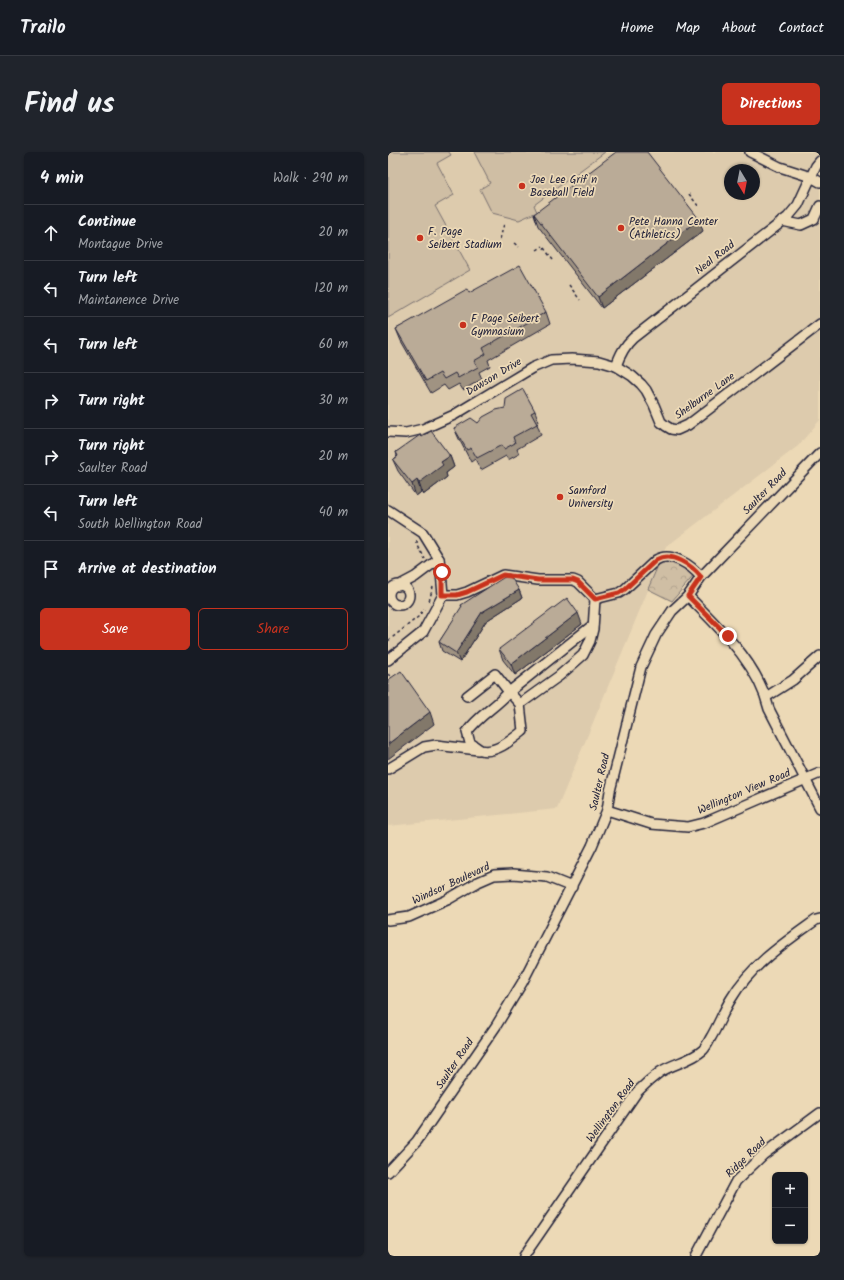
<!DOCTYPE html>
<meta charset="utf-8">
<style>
:root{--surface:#171b24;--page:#20242c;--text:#f1f3f6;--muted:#9ea1a6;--line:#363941;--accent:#c8321e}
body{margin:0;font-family:Kalam,sans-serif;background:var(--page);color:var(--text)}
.controls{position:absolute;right:12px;bottom:12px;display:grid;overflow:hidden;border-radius:6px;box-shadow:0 1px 3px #0004}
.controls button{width:36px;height:36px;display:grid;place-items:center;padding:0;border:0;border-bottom:1px solid var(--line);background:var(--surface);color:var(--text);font:20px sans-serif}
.compass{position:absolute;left:336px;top:12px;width:36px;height:36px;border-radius:50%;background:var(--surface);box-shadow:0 1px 3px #0004;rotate:170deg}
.stop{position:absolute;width:12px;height:12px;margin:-9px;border:3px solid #c8321e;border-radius:50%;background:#fff}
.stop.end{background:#c8321e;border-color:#fff;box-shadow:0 1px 4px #0008}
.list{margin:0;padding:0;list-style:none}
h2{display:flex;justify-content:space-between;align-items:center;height:52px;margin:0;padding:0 16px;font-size:17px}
h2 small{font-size:13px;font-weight:400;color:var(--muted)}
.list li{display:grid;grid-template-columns:26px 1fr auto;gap:12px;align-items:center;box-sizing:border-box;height:56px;padding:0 16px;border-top:1px solid var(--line)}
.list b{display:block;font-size:15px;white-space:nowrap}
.list p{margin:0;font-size:13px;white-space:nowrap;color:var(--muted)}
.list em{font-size:13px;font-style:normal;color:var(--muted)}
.actions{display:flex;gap:8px;padding:12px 16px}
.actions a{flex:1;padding:9px 0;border:1px solid var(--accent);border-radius:6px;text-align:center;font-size:14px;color:var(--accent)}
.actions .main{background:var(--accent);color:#fff}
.icon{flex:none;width:22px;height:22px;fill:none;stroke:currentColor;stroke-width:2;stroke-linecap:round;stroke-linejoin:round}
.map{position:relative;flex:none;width:432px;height:1104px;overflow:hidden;border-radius:6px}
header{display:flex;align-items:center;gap:24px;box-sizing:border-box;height:56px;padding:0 20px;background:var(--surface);border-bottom:1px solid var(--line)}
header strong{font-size:19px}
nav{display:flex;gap:22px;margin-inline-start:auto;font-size:14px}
.intro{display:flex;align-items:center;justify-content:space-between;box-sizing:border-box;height:96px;padding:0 24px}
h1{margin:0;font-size:28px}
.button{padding:10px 18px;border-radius:6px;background:var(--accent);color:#fff;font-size:14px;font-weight:700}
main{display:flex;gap:24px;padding:0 24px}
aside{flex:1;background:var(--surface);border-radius:6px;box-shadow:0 1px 3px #0004}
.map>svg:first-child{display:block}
.built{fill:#ddcbad;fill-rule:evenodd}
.forest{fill:url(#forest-crowns);stroke:#787070}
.garden{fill:#cfbea4;stroke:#787070}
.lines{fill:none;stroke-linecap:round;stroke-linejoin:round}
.minor-casing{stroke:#22223b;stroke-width:12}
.path{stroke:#22223b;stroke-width:1.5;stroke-dasharray:3 3;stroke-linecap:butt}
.minor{stroke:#ecd9b6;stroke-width:9}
.wall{fill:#a09382;stroke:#22223b}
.shaded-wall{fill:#82786a;stroke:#22223b}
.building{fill:#baab97;stroke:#22223b}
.route{stroke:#c8321e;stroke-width:5}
.poi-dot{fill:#c8321e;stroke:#ecd9b6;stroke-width:1.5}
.labels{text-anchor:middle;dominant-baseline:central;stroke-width:3.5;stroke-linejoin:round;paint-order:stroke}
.poi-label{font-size:11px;fill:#22223b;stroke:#ecd9b6;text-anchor:start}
.street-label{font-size:11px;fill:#22223b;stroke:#ecd9b6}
</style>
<header>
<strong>Trailo</strong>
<nav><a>Home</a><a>Map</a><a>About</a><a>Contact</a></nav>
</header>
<div class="intro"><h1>Find us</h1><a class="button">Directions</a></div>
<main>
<aside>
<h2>4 min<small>Walk · 290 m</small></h2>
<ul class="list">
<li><svg class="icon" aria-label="ahead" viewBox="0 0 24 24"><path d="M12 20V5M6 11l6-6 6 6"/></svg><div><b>Continue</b><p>Montague Drive</p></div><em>20 m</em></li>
<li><svg class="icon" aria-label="left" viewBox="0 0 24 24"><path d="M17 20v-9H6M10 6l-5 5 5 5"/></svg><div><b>Turn left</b><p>Maintanence Drive</p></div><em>120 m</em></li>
<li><svg class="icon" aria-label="left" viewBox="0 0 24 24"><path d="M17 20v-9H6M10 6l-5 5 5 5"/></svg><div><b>Turn left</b></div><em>60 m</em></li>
<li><svg class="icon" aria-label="right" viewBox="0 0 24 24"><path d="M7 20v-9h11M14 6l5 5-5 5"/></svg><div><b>Turn right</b></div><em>30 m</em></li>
<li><svg class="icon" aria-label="right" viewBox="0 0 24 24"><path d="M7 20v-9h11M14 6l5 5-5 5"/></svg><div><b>Turn right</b><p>Saulter Road</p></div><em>20 m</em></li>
<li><svg class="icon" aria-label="left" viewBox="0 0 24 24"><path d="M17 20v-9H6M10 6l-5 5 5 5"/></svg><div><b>Turn left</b><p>South Wellington Road</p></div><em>40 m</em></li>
<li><svg class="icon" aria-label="arrive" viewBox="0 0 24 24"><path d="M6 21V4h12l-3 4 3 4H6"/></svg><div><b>Arrive at destination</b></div></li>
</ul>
<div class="actions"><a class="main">Save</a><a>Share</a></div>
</aside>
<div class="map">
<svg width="432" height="1104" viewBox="0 0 432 1104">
<defs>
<pattern id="forest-crowns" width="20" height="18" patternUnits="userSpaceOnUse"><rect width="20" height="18" fill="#cfbea4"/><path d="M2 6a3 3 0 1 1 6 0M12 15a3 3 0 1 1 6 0" fill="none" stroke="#b1a38e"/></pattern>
</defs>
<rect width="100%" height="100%" fill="#ecd9b6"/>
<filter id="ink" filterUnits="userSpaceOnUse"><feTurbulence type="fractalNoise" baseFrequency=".025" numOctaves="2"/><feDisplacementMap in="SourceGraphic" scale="8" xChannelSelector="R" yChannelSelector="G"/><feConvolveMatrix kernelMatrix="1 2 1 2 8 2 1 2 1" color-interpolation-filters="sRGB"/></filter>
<g filter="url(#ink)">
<path class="built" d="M0,0h432v268l-22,26 -132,101 -109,262 -169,17zM342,18h24v24h-24z"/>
<polygon class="forest" points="282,409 290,411 307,422 284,449 260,437 271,411"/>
<g class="garden">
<polygon points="0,0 61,0 63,3 49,11 66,43 47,54 82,118 0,166"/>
<polygon points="86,0 217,0 146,53 149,60 131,68 104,61 92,37 102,31"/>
</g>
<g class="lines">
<defs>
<g id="minor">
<polyline points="362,0 392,15 423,25 432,30"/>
<polyline points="394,69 413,73 426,67 432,54"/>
<path d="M228,214c4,-11 8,-20 17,-28l155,-121 10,-12 18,-39 4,-5"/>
<polyline points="0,280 18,281 35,277 66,263 144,216 163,208 184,207 211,209 228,214 244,224 253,232 258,238 266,253 273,270 278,274 283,277 289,278 300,273 432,172"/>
<polyline points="0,358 35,381 51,407 53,420 55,443 35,480 0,508"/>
<circle cx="11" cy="443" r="10"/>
<polyline points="10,434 27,425 51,407"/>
<polyline points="55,443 69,443 79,440 115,423 150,428 185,428 190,430 207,447"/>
<path d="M300,444c32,33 70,67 81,113l51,99"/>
<path d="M207,447l24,-6 6,-4 31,-29c15,-9 35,5 45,17"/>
<polyline points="79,544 107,522 121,540 205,473"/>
<polyline points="378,545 405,528 432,504"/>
<path d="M132,552l-11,-12c-13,15 -31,24 -42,40l3,11c4,2 8,6 11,7 14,4 32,-11 42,-19l-3,-27 39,-28 24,-21 7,-14 3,-12 2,-30"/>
<polyline points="0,617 36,595 48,593 90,598"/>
<polyline points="219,658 263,672 300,675 316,671 432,621"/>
<polyline points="0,768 21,765 59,748 90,730 106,723 125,722 159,725 184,735"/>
<polyline points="0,1020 29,989 108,874 134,831 204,694 219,658 222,639 253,515 268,483 284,459 300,444 313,425 432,301"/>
<path d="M136,1104l113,-164c7,-7 15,-14 23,-20 14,-9 31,-11 43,-22 3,-3 5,-7 7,-11 8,-13 13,-27 21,-40 20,-34 53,-56 85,-79l4,-1"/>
<polyline points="308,1104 348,1029 375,1003 432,961"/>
</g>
</defs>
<use href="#minor" class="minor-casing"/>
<g class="path">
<polyline points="301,42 311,55"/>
<polyline points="112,87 116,72"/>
<polyline points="126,91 131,95"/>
<polyline points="156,96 165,108"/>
<polyline points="149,98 155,94"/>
<polyline points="181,133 192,148"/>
<polyline points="29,389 29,392 37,407"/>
<polyline points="41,449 45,435"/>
<polyline points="0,489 30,465 36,457"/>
<polyline points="0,522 4,527"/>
</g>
<use href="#minor" class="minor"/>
</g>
<g class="wall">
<polygon points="146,62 315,79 214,156 150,74"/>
<polygon points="81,141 158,160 162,172 100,208 102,214 91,220 94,227 75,238 71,232 60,238 56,233 43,241 13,189 8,177"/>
<polygon points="147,259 151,270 149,272 153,283 129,297 131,302 120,308 118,304 93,318 87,307 83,310 71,287 66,276"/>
<polygon points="34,285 62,304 66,315 58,321 59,325 35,343 33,340 28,344 10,319 5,308 9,304 8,300"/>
<polygon points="131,438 134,446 98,469 72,510 54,499 51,490 74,456 73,453"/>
<polygon points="194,472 127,523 115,508 111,497"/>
</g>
<g class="shaded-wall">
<polygon points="311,67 315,79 214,156 210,145"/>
<polygon points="62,304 66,315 58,321 59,325 35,343 31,331 53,310"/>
<polygon points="29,328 33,340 28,344 24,332"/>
<polygon points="131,438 134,446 98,469 72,510 68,501 94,460"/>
<polygon points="190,461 194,472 127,523 123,512"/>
<polygon points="42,560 46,572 0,607 0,592"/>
</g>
<g class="building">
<polygon points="228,0 259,0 311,67 210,145 146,62"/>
<polygon points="132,113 158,160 95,196 98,202 86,209 90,215 70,226 67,221 56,227 52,221 38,229 8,177 79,137 81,141"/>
<polygon points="135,237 147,259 143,261 149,272 125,285 127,291 116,297 114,293 89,306 83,296 79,298 66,276 83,266 90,271 95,265 108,258 117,256 118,247"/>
<polygon points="43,279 62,304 53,310 55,313 31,331 29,328 24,332 5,308 10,304 8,300 32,283 34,285"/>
<polygon points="121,422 131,438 94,460 68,501 51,490 74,454 73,453"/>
<polygon points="179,446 190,461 123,512 111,497"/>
<polygon points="13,519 42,560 0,592 0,528"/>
</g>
</g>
<g class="lines" filter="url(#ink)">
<path class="route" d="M54,420v23h15l10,-3 36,-17 35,5h35l5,2 17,17 24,-6 6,-4 31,-29c16,-9 35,5 45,17l-13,19 40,40"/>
</g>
<g class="poi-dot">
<circle cx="134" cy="34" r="4"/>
<circle cx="233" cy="76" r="4"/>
<circle cx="32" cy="86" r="4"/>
<circle cx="75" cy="173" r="4"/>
<circle cx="172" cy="345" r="4"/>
</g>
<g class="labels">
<g class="poi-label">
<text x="142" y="28">Joe Lee Grif n<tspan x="142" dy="13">Baseball Field</tspan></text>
<text x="241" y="70">Pete Hanna Center<tspan x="241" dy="13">(Athletics)</tspan></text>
<text x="40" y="80">F. Page<tspan x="40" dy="13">Seibert Stadium</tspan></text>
<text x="83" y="167">F Page Seibert<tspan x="83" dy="13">Gymnasium</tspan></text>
<text x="180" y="339">Samford<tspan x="180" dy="13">University</tspan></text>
</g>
<g class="street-label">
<text transform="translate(327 106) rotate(-38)">Neal Road</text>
<text transform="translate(106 225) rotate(-31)">Dawson Drive</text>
<text transform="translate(317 244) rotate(-36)">Shelburne Lane</text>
<text transform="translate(377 340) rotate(-46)">Saulter Road</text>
<text transform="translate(212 630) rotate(-77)">Saulter Road</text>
<text transform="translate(356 640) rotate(-23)">Wellington View Road</text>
<text transform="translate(63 732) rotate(-25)">Windsor Boulevard</text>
<text transform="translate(67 912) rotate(-56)">Saulter Road</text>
<text transform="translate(223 959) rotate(-54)">Wellington Road</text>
<text transform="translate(358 1006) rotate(-44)">Ridge Road</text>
</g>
</g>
</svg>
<div class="controls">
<button>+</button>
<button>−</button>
</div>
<svg class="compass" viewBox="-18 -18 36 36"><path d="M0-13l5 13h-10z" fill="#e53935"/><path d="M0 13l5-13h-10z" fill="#9ea1a6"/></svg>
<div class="stop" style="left:54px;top:420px"></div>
<div class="stop end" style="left:340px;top:484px"></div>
</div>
</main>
